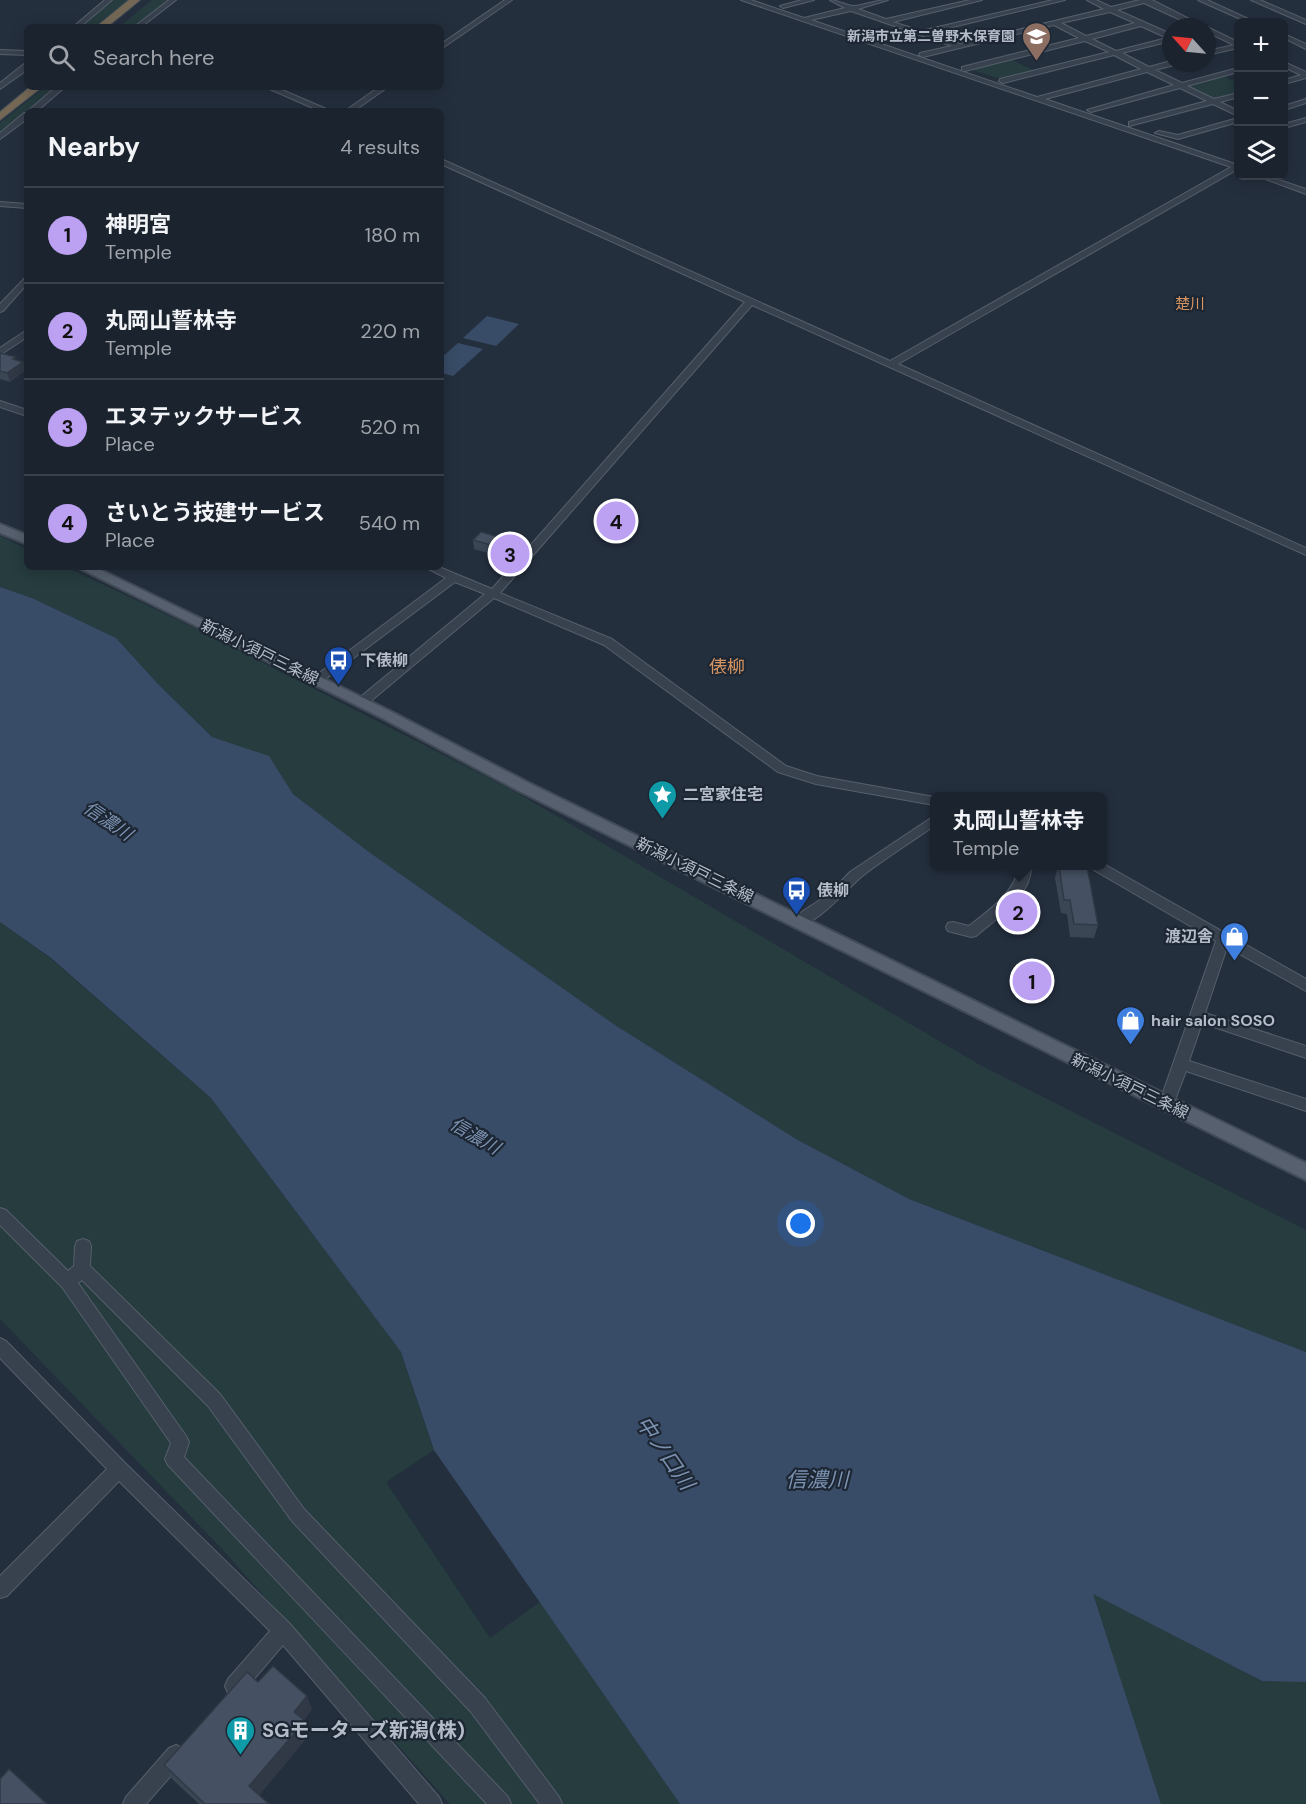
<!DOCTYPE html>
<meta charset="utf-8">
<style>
:root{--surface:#1b232e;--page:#242b36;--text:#f1f3f6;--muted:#a0a4aa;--line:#39404a;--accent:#bca0f2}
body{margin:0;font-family:"DM Sans","Noto Sans JP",sans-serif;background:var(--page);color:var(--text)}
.controls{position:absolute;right:18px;top:18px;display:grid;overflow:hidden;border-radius:9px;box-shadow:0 3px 15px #0003}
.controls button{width:54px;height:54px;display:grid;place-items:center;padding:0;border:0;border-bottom:2px solid var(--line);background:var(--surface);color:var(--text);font:30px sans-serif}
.compass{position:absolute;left:1162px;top:18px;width:54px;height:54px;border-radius:50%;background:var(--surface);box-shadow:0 3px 15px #0003;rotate:297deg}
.you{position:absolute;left:801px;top:1224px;width:21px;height:21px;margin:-15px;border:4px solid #fff;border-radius:50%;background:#1a73e8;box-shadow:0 0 0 9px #1a73e833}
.badge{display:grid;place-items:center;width:39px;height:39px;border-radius:50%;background:var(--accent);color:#111;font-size:20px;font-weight:700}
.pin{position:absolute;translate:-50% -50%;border:3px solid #fff;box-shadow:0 2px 6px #0006}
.popup{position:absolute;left:930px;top:792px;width:177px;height:78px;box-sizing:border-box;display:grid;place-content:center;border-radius:9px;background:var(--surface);filter:drop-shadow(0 2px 4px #0005);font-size:20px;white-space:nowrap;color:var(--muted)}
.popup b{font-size:22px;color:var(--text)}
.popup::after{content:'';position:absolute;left:50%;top:100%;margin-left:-12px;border:12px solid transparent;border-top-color:var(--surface)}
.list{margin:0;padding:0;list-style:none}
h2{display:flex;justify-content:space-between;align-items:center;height:78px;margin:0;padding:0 24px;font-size:26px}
h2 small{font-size:20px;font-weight:400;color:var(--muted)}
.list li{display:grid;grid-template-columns:39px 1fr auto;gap:18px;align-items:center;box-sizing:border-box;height:96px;padding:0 24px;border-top:2px solid var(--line)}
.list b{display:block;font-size:22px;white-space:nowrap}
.list p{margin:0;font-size:20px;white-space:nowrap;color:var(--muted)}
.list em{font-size:20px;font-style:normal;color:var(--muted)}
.icon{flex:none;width:33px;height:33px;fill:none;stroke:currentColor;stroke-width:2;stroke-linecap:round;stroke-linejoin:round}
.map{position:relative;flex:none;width:1306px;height:1804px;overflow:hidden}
.search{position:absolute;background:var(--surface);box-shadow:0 3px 15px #0003;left:24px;top:24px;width:420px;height:66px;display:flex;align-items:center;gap:15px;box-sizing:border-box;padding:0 21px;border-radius:9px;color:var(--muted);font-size:22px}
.panel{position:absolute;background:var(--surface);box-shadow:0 3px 15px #0003;left:24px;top:108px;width:420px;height:462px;border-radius:9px}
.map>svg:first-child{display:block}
.green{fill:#263c3f}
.water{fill:#394c67}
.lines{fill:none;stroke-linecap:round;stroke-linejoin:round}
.minor-casing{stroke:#565f6c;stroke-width:2}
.major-casing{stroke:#414a57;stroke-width:4}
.highway-casing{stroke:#434c59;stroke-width:2}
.minor{fill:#38414e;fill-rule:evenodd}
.major{fill:#56606e;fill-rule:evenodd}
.highway{fill:#746855;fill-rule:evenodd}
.wall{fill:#3b4654}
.shaded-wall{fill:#303945}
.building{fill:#455162;stroke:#303945;stroke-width:1.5}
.labels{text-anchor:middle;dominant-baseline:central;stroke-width:4.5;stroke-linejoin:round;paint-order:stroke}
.far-poi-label{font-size:14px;font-weight:bold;fill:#b4bcc9;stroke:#1d2633;text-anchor:end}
.far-neighbourhood-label{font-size:15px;fill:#d59563;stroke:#1d2633}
.street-label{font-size:16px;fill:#b4bcc9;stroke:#1d2633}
.poi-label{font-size:16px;font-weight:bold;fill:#b4bcc9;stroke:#1d2633;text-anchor:start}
.neighbourhood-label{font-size:18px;fill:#d59563;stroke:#1d2633}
.water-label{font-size:18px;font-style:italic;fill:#7c92b1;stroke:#1d2633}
.near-poi-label{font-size:20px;font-weight:bold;fill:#b4bcc9;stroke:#1d2633;text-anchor:start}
.near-water-label{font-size:21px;font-style:italic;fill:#7c92b1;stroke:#1d2633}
</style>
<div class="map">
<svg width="1306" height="1804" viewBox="0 0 1306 1804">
<rect width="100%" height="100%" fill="#242f3e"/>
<g class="green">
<polygon points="114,0 128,0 94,27 80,27"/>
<polygon points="152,0 167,0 133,27 119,27"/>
<polygon points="1010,59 1035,71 1001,79 972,70"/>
<polygon points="1223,76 1238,83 1238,93 1216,99 1187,87"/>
<polygon points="45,87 58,87 0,134 0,123"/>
<polygon points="0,536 27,549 27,567 66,567 195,628 514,791 980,1065 1306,1230 1306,1352 909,1199 796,1139 615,1025 369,852 293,794 271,759 212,737 158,684 116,638 32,598 0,587"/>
<polygon points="0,922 50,958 211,1098 401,1352 434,1450 386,1482 490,1638 540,1602 680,1804 450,1804 221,1548 0,1319"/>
<polygon points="1092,1593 1262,1681 1306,1682 1306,1804 1161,1804"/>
</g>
<g class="water">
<polygon points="487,316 519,324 496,346 463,338"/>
<polygon points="458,343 483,349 453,376 441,373 441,358"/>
<polygon points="0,587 32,598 116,638 158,684 212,737 269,756 293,794 369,852 615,1025 796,1139 909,1199 1306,1352 1306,1682 1262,1681 1093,1594 1161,1804 680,1804 434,1450 401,1352 211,1098 51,958 0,922"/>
</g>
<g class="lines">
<defs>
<g id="minor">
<polygon points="105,0 112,0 80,27 73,27"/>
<polygon points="169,0 176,0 141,27 134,27"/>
<polygon points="505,0 512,0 441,49 441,44"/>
<path d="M741,0h10l53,18 41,-10 -15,-8c8,0 16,6 24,6 11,-1 22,-6 34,-6l-30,9 28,10 84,-19h12l-89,22 28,9 132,-31h12l-137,33 32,11 144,-35 -17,-9h9l15,7 29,-7h12l53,27h-9l-52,-24 -27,7 54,24v7l-49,12 27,14 22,-6v2h4l-1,2 -19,5 27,13 56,-15v4l-51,14 27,13 24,-6v4l-18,5 18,9v5l-25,-12 -84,22v-4l78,-21 -27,-13 -89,24 -4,-2 87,-25 -27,-13 -102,27 193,66v4l-340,195 408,184v7l-554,-250 -252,288 112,46 174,127 31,10 117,21v8l-118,-21 -38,-12 -174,-127 -110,-47 -128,107h-8l-2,-3 2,-3 127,-105 -30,-12 -135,101h-8l-2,-3 136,-102 -21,-11h14l53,22 253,-287 -304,-138v-5l449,202 341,-194zM851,11l101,35 -32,7 -1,2 4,2 131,-32 25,13 -117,29v4h3l120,-30 24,11 -109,27 -1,2 4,2 111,-28 27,14 -104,28 -226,-77zM1110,12l25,11 -49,13 -25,-13zM1141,26l26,12 -51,13 -24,-12z"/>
<polygon points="802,0 814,0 783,8 780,6"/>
<polygon points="1198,0 1207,0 1255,22 1247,22"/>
<polygon points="1251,0 1260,0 1306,20 1306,24"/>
<polygon points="1207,27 1238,42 1238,48 1207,55 1207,51 1234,45 1207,32"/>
<polygon points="1284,34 1306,44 1306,49 1284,38"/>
<polygon points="0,50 27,51 27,55 0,54"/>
<polygon points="1284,62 1306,72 1306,78 1284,84 1284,80 1301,75 1284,67"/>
<polygon points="24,64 27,64 27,70 0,89 0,83"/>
<polygon points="56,87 65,87 37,111 28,111"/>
<polygon points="265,87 275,87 331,111 320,111"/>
<polygon points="379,87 388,87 354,111 345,111"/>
<polygon points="1306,99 1306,103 1284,110 1284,106"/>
<polygon points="24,113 27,113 27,119 0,139 0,133"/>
<polygon points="1238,118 1238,122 1178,139 1155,133 1159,131 1178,135"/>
<polygon points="1306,118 1306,122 1284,128 1284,124"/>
<polygon points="1257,176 1267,176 1306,189 1306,194"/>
<polygon points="0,202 27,204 27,208 0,206"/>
<polygon points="27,276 27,284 3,311 0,312 0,304"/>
<polygon points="27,330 27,337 0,355 0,348"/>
<polygon points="0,401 27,410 27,416 0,407"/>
<path d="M934,816v10c-24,17 -50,33 -73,51 -14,12 -48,53 -67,48l-2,-4 2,-4 35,-23 21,-22z"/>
<polygon points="1102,863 1306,979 1306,991 1227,947 1205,1013 1306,1046 1306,1058 1202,1023 1189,1061 1306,1099 1306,1111 1186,1071 1172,1108 1167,1110 1162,1108 1159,1104 1216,941 1092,869 1090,866 1102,866"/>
<path d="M1019,866h12c1,30 -34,52 -55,70l-5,1 -23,-6 -2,-4 2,-4 5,-1 16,4c20,-16 46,-33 50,-60z"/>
<polygon points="0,1208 6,1210 68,1271 74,1266 75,1246 77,1241 83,1239 89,1241 91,1246 90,1266 220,1394 304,1509 485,1698 559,1797 562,1804 540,1804 471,1712 292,1521 208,1406 82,1280 78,1283 186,1436 189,1442 184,1457 508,1797 511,1804 487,1804 168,1465 165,1459 171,1443 62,1287 0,1225"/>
<polygon points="0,1338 6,1341 125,1463 290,1624 439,1797 442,1804 419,1804 283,1645 242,1693 235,1696 228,1693 225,1686 228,1679 270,1631 119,1481 7,1596 0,1598 0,1576 107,1469 0,1358"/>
<polygon points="176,1745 183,1748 186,1755 183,1762 146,1804 123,1804 126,1797 169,1748"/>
</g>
<g id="major">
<polygon points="0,524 27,535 27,544 0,533"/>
<polygon points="77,567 95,567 390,711 529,783 1306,1163 1306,1180 519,791 380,717"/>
</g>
<g id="highway">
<polygon points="129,0 140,0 107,27 96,27"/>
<polygon points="30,87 42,87 0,120 0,112"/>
</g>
</defs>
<use href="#minor" class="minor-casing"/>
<use href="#major" class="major-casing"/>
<use href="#highway" class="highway-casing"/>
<use href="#minor" class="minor"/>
<use href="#major" class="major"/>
<use href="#highway" class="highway"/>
</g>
<g class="wall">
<polygon points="0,353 17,361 26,370 10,382 0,379"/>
<polygon points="627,507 627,516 619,527 606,523 606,515"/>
<polygon points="473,540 520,543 520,551 512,560 474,549"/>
<polygon points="1058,866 1087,866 1098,925 1094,938 1070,937 1067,914 1061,913 1055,878"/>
<polygon points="258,1682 312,1709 304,1720 310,1734 259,1795 269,1804 199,1804 171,1778 164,1765"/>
</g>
<g class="shaded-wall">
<polygon points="23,362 26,370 10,382 7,373"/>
<polygon points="627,507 627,516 619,527 618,518"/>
<polygon points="520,543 520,551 512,560 512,551"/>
<polygon points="307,1696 312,1709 300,1725 294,1712"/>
<polygon points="305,1721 310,1734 256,1799 249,1786"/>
</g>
<g class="building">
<polygon points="0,353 16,357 13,359 23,362 7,373 0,371"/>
<polygon points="614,505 627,507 618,518 606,515"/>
<polygon points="481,532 520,543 512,551 473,540"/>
<polygon points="1059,866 1087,866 1098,925 1074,924 1070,900 1064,900"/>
<polygon points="273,1666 307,1696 294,1712 305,1721 249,1786 269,1804 205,1804 164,1765 247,1672 258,1682"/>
<polygon points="9,1769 47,1804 0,1804 0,1779"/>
</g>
<defs>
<symbol id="school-pin" viewBox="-11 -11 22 30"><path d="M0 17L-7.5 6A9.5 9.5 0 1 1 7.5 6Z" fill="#8d6e63" stroke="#1d2633"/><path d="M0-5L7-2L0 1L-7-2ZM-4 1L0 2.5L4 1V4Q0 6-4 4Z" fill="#fff"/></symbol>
<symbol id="bus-pin" viewBox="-11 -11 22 30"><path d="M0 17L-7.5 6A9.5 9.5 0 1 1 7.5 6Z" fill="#1a4fb4" stroke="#1d2633"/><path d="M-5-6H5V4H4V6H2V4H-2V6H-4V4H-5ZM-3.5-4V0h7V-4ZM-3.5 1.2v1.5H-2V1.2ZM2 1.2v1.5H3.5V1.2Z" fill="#fff"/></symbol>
<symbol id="sight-pin" viewBox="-11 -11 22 30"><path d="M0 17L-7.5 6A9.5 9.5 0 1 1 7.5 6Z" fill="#0f9aa8" stroke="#1d2633"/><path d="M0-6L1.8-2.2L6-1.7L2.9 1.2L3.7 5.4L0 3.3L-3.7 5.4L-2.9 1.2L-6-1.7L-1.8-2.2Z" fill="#fff"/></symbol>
<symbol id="shop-pin" viewBox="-11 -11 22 30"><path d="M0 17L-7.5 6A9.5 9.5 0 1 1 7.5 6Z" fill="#3f7fe0" stroke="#1d2633"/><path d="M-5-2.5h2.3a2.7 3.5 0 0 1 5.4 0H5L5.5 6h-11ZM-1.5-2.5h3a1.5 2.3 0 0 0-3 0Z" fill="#fff"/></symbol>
<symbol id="building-pin" viewBox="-11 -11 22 30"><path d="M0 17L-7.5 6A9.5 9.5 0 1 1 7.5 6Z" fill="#0f9aa8" stroke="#1d2633"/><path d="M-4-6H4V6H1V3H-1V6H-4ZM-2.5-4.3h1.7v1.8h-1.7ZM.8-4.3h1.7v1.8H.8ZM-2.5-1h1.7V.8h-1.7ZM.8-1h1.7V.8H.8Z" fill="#fff"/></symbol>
</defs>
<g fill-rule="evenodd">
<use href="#school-pin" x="1020" y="20" width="33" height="45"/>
<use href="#bus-pin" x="322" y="644" width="33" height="45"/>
<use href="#sight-pin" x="646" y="778" width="33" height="45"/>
<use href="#bus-pin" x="780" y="874" width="33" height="45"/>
<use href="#shop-pin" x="1218" y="920" width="33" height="45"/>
<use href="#shop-pin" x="1114" y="1004" width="33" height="45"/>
<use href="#building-pin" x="224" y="1714" width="33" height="45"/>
</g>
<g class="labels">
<g class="far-poi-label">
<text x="1015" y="36">新潟市立第二曽野木保育園</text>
</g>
<g class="far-neighbourhood-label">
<text x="1190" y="304">楚川</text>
</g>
<g class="street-label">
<text transform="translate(260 652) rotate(26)">新潟小須戸三条線</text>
<text transform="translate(695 870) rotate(26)">新潟小須戸三条線</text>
<text transform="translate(1130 1086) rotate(26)">新潟小須戸三条線</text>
</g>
<g class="poi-label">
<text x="360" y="660">下俵柳</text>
<text x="683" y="794">二宮家住宅</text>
<text x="817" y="890">俵柳</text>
<text x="1213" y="936" text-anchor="end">渡辺舎</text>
<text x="1151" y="1020">hair salon SOSO</text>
</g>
<g class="neighbourhood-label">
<text x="727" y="667">俵柳</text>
</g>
<g class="water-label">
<text transform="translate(108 821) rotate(34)">信濃川</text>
<text transform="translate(475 1136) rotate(30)">信濃川</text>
</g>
<g class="near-poi-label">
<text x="262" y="1730">SGモーターズ新潟(株)</text>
</g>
<g class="near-water-label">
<text transform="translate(665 1453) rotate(55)">中ノ口川</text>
<text x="817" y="1480">信濃川</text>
</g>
</g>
</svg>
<div class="controls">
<button>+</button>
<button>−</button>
<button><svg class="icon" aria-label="layers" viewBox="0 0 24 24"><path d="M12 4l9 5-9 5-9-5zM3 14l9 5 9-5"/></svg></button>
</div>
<svg class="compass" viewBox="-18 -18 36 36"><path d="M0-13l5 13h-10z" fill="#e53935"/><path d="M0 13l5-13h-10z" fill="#a0a4aa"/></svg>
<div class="you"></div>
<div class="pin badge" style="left:1032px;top:981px">1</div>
<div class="pin badge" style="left:1018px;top:912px">2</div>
<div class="popup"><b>丸岡山誓林寺</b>Temple</div>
<div class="pin badge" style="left:510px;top:554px">3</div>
<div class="pin badge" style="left:616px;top:521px">4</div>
<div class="search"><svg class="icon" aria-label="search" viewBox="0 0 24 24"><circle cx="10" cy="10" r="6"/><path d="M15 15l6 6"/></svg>Search here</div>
<section class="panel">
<h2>Nearby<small>4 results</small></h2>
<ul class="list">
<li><span class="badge">1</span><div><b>神明宮</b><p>Temple</p></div><em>180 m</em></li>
<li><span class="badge">2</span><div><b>丸岡山誓林寺</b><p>Temple</p></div><em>220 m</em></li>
<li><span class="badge">3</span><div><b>エヌテックサービス</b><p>Place</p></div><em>520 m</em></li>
<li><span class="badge">4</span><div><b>さいとう技建サービス</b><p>Place</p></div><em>540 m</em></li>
</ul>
</section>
</div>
